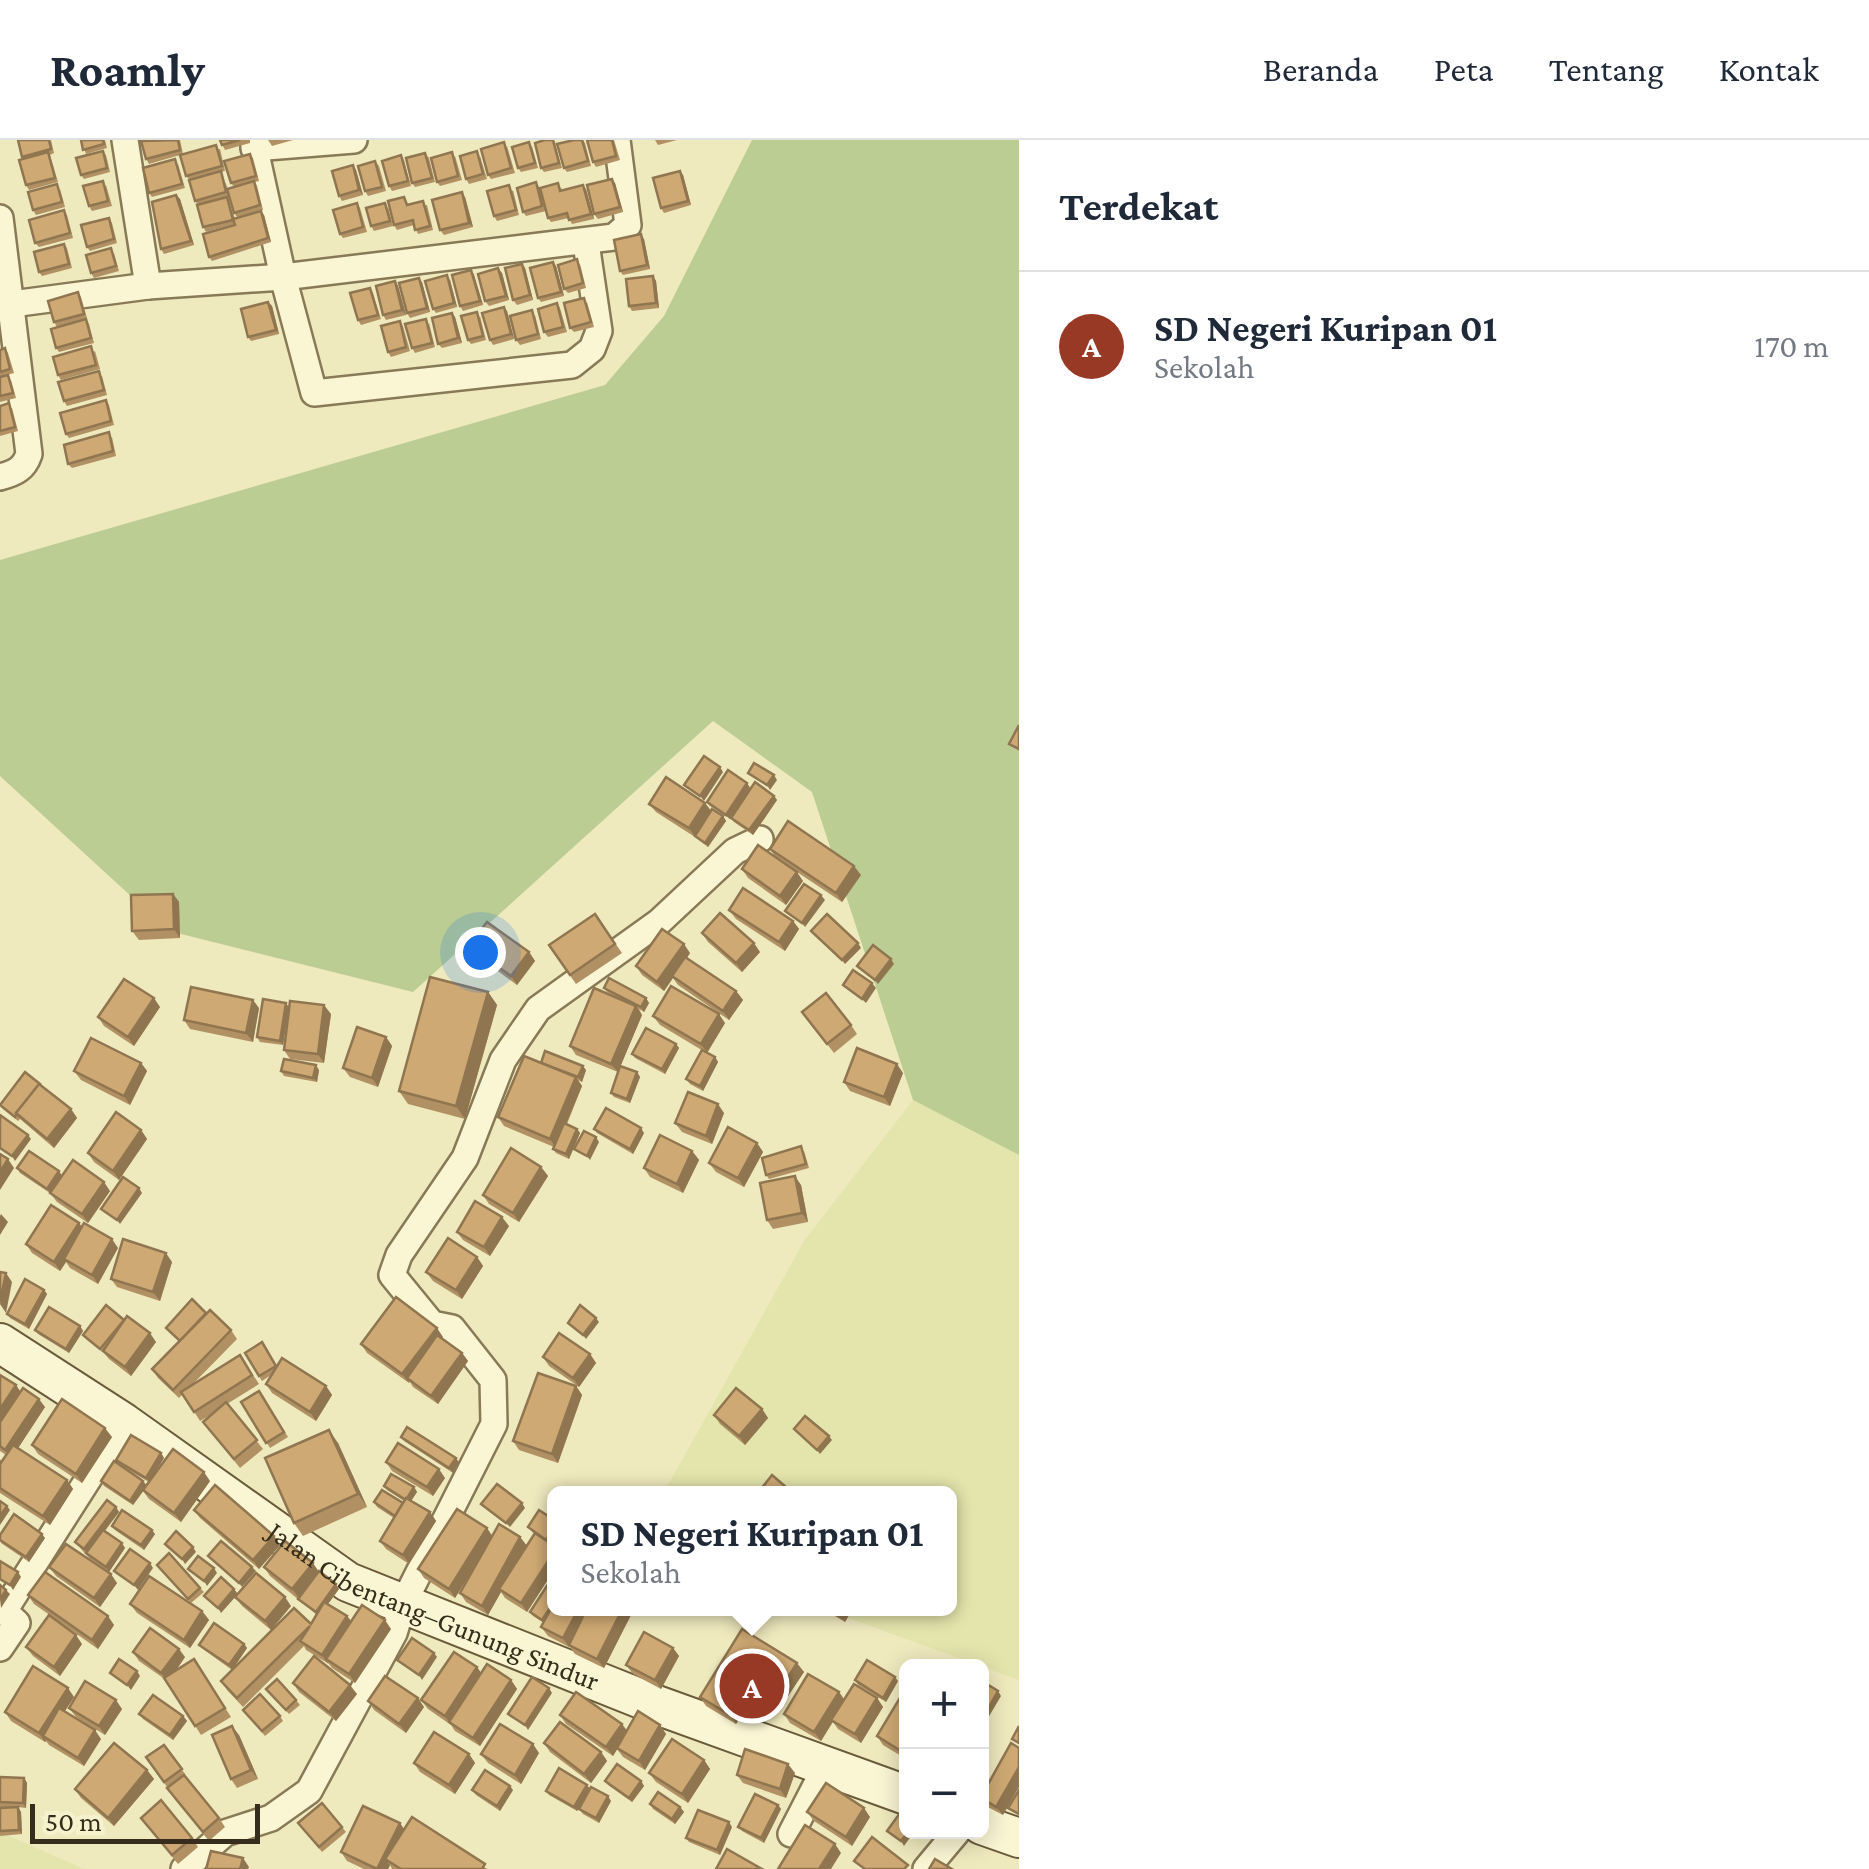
<!DOCTYPE html>
<html lang="id">
<meta charset="utf-8">
<style>
:root{--surface:#fff;--page:#f6f6f7;--text:#1f2937;--muted:#747a83;--line:#e0e1e3;--accent:#983925}
body{margin:0;font-family:"Crimson Pro",serif;background:var(--page);color:var(--text)}
.controls{position:absolute;right:30px;bottom:30px;display:grid;overflow:hidden;border-radius:15px;box-shadow:0 5px 25px #0003}
.controls button{width:90px;height:90px;display:grid;place-items:center;padding:0;border:0;border-bottom:2px solid var(--line);background:var(--surface);color:var(--text);font:50px sans-serif}
.scale{position:absolute;left:30px;bottom:25px;width:230px;box-sizing:border-box;padding-left:10px;border:5px solid #362d1c;border-top:0;font-size:28px;line-height:35px;white-space:nowrap;color:#362d1c;-webkit-text-stroke:8px #f6f2ce;paint-order:stroke}
.you{position:absolute;left:480px;top:812px;width:35px;height:35px;margin:-25px;border:8px solid #fff;border-radius:50%;background:#1a73e8;box-shadow:0 0 0 15px #1a73e833}
.badge{display:grid;place-items:center;width:65px;height:65px;border-radius:50%;background:var(--accent);color:#fff;font-size:32px;font-weight:700}
.pin{position:absolute;translate:-50% -50%;border:5px solid #fff;box-shadow:0 2px 10px #0006}
.popup{position:absolute;left:547px;top:1346px;width:410px;height:130px;box-sizing:border-box;display:grid;place-content:center;border-radius:15px;background:var(--surface);filter:drop-shadow(0 2px 8px #0005);font-size:32px;white-space:nowrap;color:var(--muted)}
.popup b{font-size:38px;color:var(--text)}
.popup::after{content:'';position:absolute;left:50%;top:100%;margin-left:-20px;border:20px solid transparent;border-top-color:var(--surface)}
.list{margin:0;padding:0;list-style:none}
h2{display:flex;justify-content:space-between;align-items:center;height:130px;margin:0;padding:0 40px;font-size:42px}
h2 small{font-size:32px;font-weight:400;color:var(--muted)}
.list li{display:grid;grid-template-columns:65px 1fr auto;gap:30px;align-items:center;box-sizing:border-box;height:150px;padding:0 40px;border-top:2px solid var(--line)}
.list b{display:block;font-size:38px;white-space:nowrap}
.list p{margin:0;font-size:32px;white-space:nowrap;color:var(--muted)}
.list em{font-size:32px;font-style:normal;color:var(--muted)}
.map{position:relative;flex:none;width:1019px;height:1729px;overflow:hidden}
header{display:flex;align-items:center;gap:60px;box-sizing:border-box;height:140px;padding:0 50px;background:var(--surface);border-bottom:2px solid var(--line)}
header strong{font-size:48px}
nav{display:flex;gap:55px;margin-inline-start:auto;font-size:35px}
main{display:flex}
aside{flex:1;background:var(--surface)}
.map>svg:first-child{display:block}
.farmland{fill:#e4e5ac}
.green{fill:#bbcd92}
.lines{fill:none;stroke-linecap:round;stroke-linejoin:round}
.street-casing{stroke:#887957;stroke-width:30}
.secondary-casing{stroke:#695a3a;stroke-width:42}
.street{stroke:#faf5d2;stroke-width:25}
.secondary{stroke:#faf5d2;stroke-width:38}
.wall{fill:#b19163;fill-rule:evenodd}
.shaded-wall{fill:#907650}
.building{fill:#cea973;stroke:#907650;stroke-width:2.5}
.labels{text-anchor:middle;dominant-baseline:central;stroke-width:10;stroke-linejoin:round;paint-order:stroke}
.street-label{font-size:28px;fill:#362d1c;stroke:#f6f2ce}
</style>
<header>
<strong>Roamly</strong>
<nav><a>Beranda</a><a>Peta</a><a>Tentang</a><a>Kontak</a></nav>
</header>
<main>
<div class="map">
<svg width="1019" height="1729" viewBox="0 0 1019 1729">
<rect width="100%" height="100%" fill="#efe9be"/>
<g class="farmland">
<polygon points="913,960 1019,1015 1019,1540 824,1469 950,1468 950,1354 663,1354 804,1101"/>
<polygon points="0,1692 84,1729 0,1729"/>
</g>
<polygon class="green" points="752,0 1019,0 1019,1015 913,960 812,652 713,581 413,852 169,791 0,636 0,420 605,245 664,176"/>
<g class="lines">
<defs>
<g id="street">
<polyline points="125,0 148,146"/>
<polyline points="253,0 283,137 314,253 572,225 592,209 599,191 586,103"/>
<polyline points="254,8 354,0"/>
<path d="M0,78l29,236c-5,15 -14,19 -29,23"/>
<polyline points="12,164 148,146 283,137 614,97 628,85 617,0"/>
<polyline points="0,1508 17,1483 4,1471 124,1283"/>
<polyline points="791,1694 827,1624"/>
<polyline points="184,1729 225,1693 271,1678 309,1651 394,1493 403,1464 494,1284 493,1240 452,1188 432,1184 392,1135 399,1115 465,1018 503,920 538,869 659,782 735,711 760,699"/>
<polyline points="926,1729 957,1692"/>
</g>
<g id="secondary">
<path id="s1" d="M0,1203l124,80 224,159 306,122 252,91"/>
<polyline points="982,1685 1019,1698"/>
</g>
</defs>
<use href="#street" class="street-casing"/>
<use href="#secondary" class="secondary-casing"/>
<use href="#street" class="street"/>
<use href="#secondary" class="secondary"/>
</g>
<g class="wall">
<polygon points="51,0 54,13 50,15 58,42 29,50 26,45 23,19 22,17"/>
<polygon points="81,0 105,0 107,8 86,14"/>
<polygon points="143,0 180,0 183,14 220,9 225,31 221,32 228,49 234,47 231,43 250,14 253,18 259,41 255,42 257,46 263,70 237,77 234,73 229,57 227,58 235,78 264,75 271,102 212,121 209,117 235,84 206,92 203,87 198,65 195,61 190,40 186,36 180,15 149,24 146,19"/>
<polygon points="220,0 250,0 250,3 225,10"/>
<polygon points="268,0 293,0 272,6"/>
<polygon points="545,0 554,0 555,3 562,28 544,32 541,28"/>
<polygon points="574,0 583,0 585,3 591,26 567,32 564,28"/>
<polygon points="587,0 614,0 620,20 596,27 593,22"/>
<polygon points="655,0 677,0 658,5"/>
<polygon points="507,6 515,33 491,39 488,35"/>
<polygon points="532,6 538,28 521,32 518,28"/>
<polygon points="103,11 106,15 110,32 84,39 81,35"/>
<polygon points="425,13 429,18 435,42 415,47 412,43"/>
<polygon points="401,15 404,20 411,46 392,51 389,46"/>
<polygon points="455,16 462,40 440,46 437,42"/>
<polygon points="480,16 487,39 469,44 466,39"/>
<polygon points="375,21 379,26 386,51 368,56 365,51"/>
<polygon points="178,24 185,48 152,57 149,53"/>
<polygon points="353,25 356,30 363,55 342,61 339,56"/>
<polygon points="680,31 683,35 691,65 664,73 661,68"/>
<polygon points="536,42 539,47 546,71 526,76 523,72"/>
<polygon points="615,43 623,72 598,79 594,74"/>
<polygon points="106,45 112,66 92,71 89,66"/>
<polygon points="561,47 562,51 586,49 594,79 572,84 569,78 551,82 548,78"/>
<polygon points="60,49 65,67 36,75 33,70"/>
<polygon points="513,50 519,75 497,81 494,76"/>
<polygon points="176,55 180,59 194,105 164,114 161,109"/>
<polygon points="404,57 408,65 427,65 433,90 418,94 414,85 397,90 394,85"/>
<polygon points="465,57 473,87 444,95 440,90"/>
<polygon points="357,63 360,68 367,92 343,98 340,94"/>
<polygon points="388,67 393,86 374,91 371,86"/>
<polygon points="64,70 67,75 73,98 39,107 35,103"/>
<polygon points="109,78 112,83 117,103 90,111 87,107"/>
<polygon points="644,99 650,129 623,135 620,131"/>
<polygon points="64,104 67,108 72,128 42,136 39,132"/>
<polygon points="114,113 119,131 94,138 91,133"/>
<polygon points="553,122 556,126 564,156 541,162 538,158"/>
<polygon points="522,124 525,128 533,160 517,165 513,160"/>
<polygon points="580,124 586,148 568,153 564,149"/>
<polygon points="471,130 474,135 483,165 463,171 460,166"/>
<polygon points="502,133 509,160 489,166 485,161"/>
<polygon points="653,136 656,141 659,168 632,171 629,166"/>
<polygon points="450,140 457,167 436,173 433,169"/>
<polygon points="395,141 398,146 406,175 386,180 383,175"/>
<polygon points="422,142 430,172 410,178 407,173"/>
<polygon points="370,148 373,153 381,179 361,185 358,180"/>
<polygon points="78,152 81,157 87,178 57,187 54,182"/>
<polygon points="268,162 272,166 279,194 251,201 248,197"/>
<polygon points="587,162 594,187 574,192 570,188"/>
<polygon points="557,163 560,168 567,192 548,197 544,192"/>
<polygon points="504,167 507,171 514,199 493,205 490,200"/>
<polygon points="452,173 455,177 462,203 442,208 438,204"/>
<polygon points="535,175 541,199 520,205 516,200"/>
<polygon points="480,176 486,200 471,204 468,200"/>
<polygon points="86,179 89,184 94,203 59,212 56,208"/>
<polygon points="400,181 403,186 410,211 391,217 388,212"/>
<polygon points="429,183 435,207 415,213 412,208"/>
<polygon points="5,208 8,213 14,233 0,237 0,210"/>
<polygon points="95,211 100,229 61,240 58,235"/>
<polygon points="102,236 107,255 67,266 64,261"/>
<polygon points="0,237 11,240 16,258 0,262"/>
<polygon points="106,260 109,265 114,285 69,298 66,294"/>
<polygon points="0,266 12,268 18,291 0,296"/>
<polygon points="112,297 116,316 72,328 68,324"/>
<polygon points="747,643 750,648 732,675 774,656 777,660 753,695 734,682 731,678 730,679 710,666 707,662"/>
<polygon points="705,663 711,671 723,676 726,681 708,707 695,697 656,672 649,664"/>
<polygon points="770,709 861,735 842,762 776,718"/>
<polygon points="742,729 803,741 786,765 748,738"/>
<polygon points="173,754 179,762 180,798 139,800 132,791"/>
<polygon points="729,770 793,781 799,789 785,811 736,779"/>
<polygon points="595,774 622,813 576,844 549,805"/>
<polygon points="702,793 760,812 742,832 708,802"/>
<polygon points="469,806 529,812 535,821 517,845 476,815"/>
<polygon points="690,813 687,818 736,851 743,860 729,880 678,845 673,838 664,851 642,835 636,826"/>
<polygon points="604,848 646,858 649,863 644,872 639,869 642,875 618,932 576,915 570,906 618,858 607,852"/>
<polygon points="488,852 497,865 465,979 408,964 399,951"/>
<polygon points="286,863 289,868 283,905 260,902 257,897"/>
<polygon points="160,867 134,906 104,886 98,877"/>
<polygon points="259,868 253,902 190,889 184,880"/>
<polygon points="331,874 324,923 290,919 284,910"/>
<polygon points="653,876 725,883 707,913 715,917 718,922 703,951 690,944 686,939 705,912 660,885"/>
<polygon points="809,881 851,885 857,894 834,913"/>
<polygon points="386,897 392,906 378,947 350,937 343,928"/>
<polygon points="676,904 679,908 665,934 635,918 632,914"/>
<polygon points="141,923 147,931 130,965 81,940 74,931"/>
<polygon points="541,923 586,930 582,942 578,940 582,946 567,984 577,989 580,993 569,1019 556,1013 553,1009 554,1007 504,986 498,977"/>
<polygon points="319,930 317,942 284,936 281,931"/>
<polygon points="637,932 640,937 630,963 614,957 611,953"/>
<polygon points="903,933 890,966 850,951 844,942"/>
<polygon points="43,948 71,969 77,978 54,1008 20,979 18,981 3,969 0,965"/>
<polygon points="724,973 712,1004 682,992 675,983"/>
<polygon points="594,989 644,993 633,1014 597,993"/>
<polygon points="141,990 147,999 119,1040 94,1022 88,1013"/>
<polygon points="757,1003 763,1012 744,1047 716,1032 709,1023"/>
<polygon points="692,1011 699,1020 683,1053 650,1037 644,1028"/>
<polygon points="804,1011 809,1028 769,1039 766,1035"/>
<polygon points="541,1027 548,1036 519,1082 489,1064 483,1055"/>
<polygon points="17,1028 59,1031 62,1036 50,1053 20,1033"/>
<polygon points="801,1045 808,1082 773,1089 767,1080"/>
<polygon points="110,1051 88,1083 57,1062 50,1053"/>
<polygon points="79,1083 82,1087 118,1108 98,1144 70,1128 66,1122 60,1131 32,1113 26,1104"/>
<polygon points="509,1086 490,1116 463,1100 457,1092"/>
<polygon points="477,1117 483,1126 462,1159 433,1141 426,1132"/>
<polygon points="172,1122 160,1161 117,1147 111,1139"/>
<polygon points="44,1150 47,1154 29,1189 10,1178 7,1174"/>
<polygon points="206,1173 231,1190 237,1199 191,1246 240,1215 259,1244 227,1264 263,1309 240,1328 203,1282 212,1274 200,1281 183,1254 179,1258 158,1238 152,1229 179,1201 166,1188"/>
<polygon points="124,1180 156,1202 131,1236 109,1219 104,1213 86,1199 83,1195"/>
<polygon points="80,1186 83,1191 69,1213 38,1194 35,1190"/>
<polygon points="443,1197 442,1198 462,1213 468,1221 438,1264 413,1247 410,1242 409,1243 367,1213 361,1204"/>
<polygon points="245,1213 326,1246 332,1255 316,1281 272,1253 266,1244 271,1235 262,1241"/>
<polygon points="590,1214 596,1223 579,1247 549,1226 543,1217"/>
<polygon points="0,1235 16,1245 20,1252 45,1267 18,1308 67,1340 73,1349 50,1385 0,1353 0,1319 2,1322 6,1315 0,1311"/>
<polygon points="576,1246 582,1255 558,1323 519,1310 513,1301"/>
<polygon points="259,1251 288,1297 270,1308 241,1262"/>
<polygon points="762,1269 768,1278 745,1305 720,1284 714,1275"/>
<polygon points="112,1297 82,1343 38,1314 32,1305"/>
<polygon points="401,1297 456,1318 459,1323 453,1333 404,1301"/>
<polygon points="338,1303 367,1367 303,1396 294,1383"/>
<path d="M161,1313l3,5 -12,20 58,3 -29,41 -32,-23 -6,-8 -10,14 -29,-19 -3,-5 18,-16 -3,-5zM119,1325l30,17 -3,3 -3,-4z"/>
<polygon points="386,1322 445,1338 433,1356 392,1331"/>
<polygon points="384,1346 414,1347 417,1352 411,1361 430,1372 436,1381 409,1424 386,1409 380,1401 394,1378 377,1367 374,1362 403,1363 404,1361 387,1350"/>
<polygon points="116,1367 119,1372 105,1391 125,1408 109,1432 89,1418 75,1402"/>
<polygon points="194,1370 274,1396 280,1405 259,1429 200,1378"/>
<polygon points="554,1380 554,1396 550,1403 554,1406 554,1430 527,1472 505,1458 501,1452 488,1475 466,1462 460,1453 478,1421 455,1458 424,1438 418,1429 492,1396 520,1397 527,1406 535,1395 528,1387"/>
<polygon points="112,1386 155,1394 144,1410 115,1390"/>
<polygon points="0,1395 45,1398 29,1422 1,1403"/>
<polygon points="157,1425 200,1448 204,1452 191,1463 202,1471 209,1480 190,1508 137,1473 130,1464 191,1463"/>
<polygon points="49,1427 117,1443 100,1467 56,1436"/>
<polygon points="264,1427 319,1432 339,1449 328,1464 347,1476 351,1481 391,1489 355,1543 332,1528 329,1524 306,1510 304,1506 243,1567 227,1550 221,1541 232,1530 203,1509 199,1505 244,1504 247,1508 233,1529 311,1484 317,1475 270,1436"/>
<polygon points="28,1455 114,1485 98,1509 34,1464"/>
<polygon points="235,1457 291,1466 271,1490 242,1466"/>
<polygon points="825,1468 853,1468 845,1482 828,1472"/>
<polygon points="633,1471 604,1528 575,1514 569,1506 569,1507 548,1496 541,1487 544,1483 533,1476 530,1472"/>
<polygon points="742,1489 804,1532 788,1556 761,1544 736,1584 706,1566 700,1557"/>
<polygon points="82,1504 60,1536 33,1516 26,1507"/>
<polygon points="673,1508 679,1516 661,1549 633,1534 626,1525"/>
<polygon points="133,1512 185,1517 175,1532 194,1519 231,1577 201,1595 166,1540 139,1521"/>
<polygon points="477,1527 481,1533 511,1540 517,1549 480,1606 455,1591 451,1585 428,1569 421,1560"/>
<polygon points="855,1540 898,1541 886,1562 858,1545"/>
<polygon points="293,1543 357,1554 336,1581 299,1552"/>
<polygon points="266,1549 296,1560 300,1565 289,1574"/>
<polygon points="839,1552 844,1559 877,1558 883,1567 861,1603 838,1589 833,1582 821,1601 790,1583 784,1574"/>
<polygon points="74,1557 64,1572 101,1599 84,1626 49,1605 46,1601 45,1602 11,1581 5,1572"/>
<polygon points="906,1560 906,1619 883,1605 877,1596"/>
<polygon points="368,1561 424,1567 406,1593 374,1570"/>
<polygon points="69,1568 122,1569 105,1595 76,1577"/>
<polygon points="243,1570 280,1576 283,1581 265,1596"/>
<polygon points="139,1574 183,1576 187,1581 173,1600 143,1579"/>
<polygon points="560,1575 627,1590 660,1585 666,1594 645,1630 623,1617 617,1609 613,1616 566,1584"/>
<polygon points="239,1595 258,1639 237,1648 231,1639"/>
<polygon points="544,1603 601,1612 607,1621 591,1643 550,1612"/>
<polygon points="1011,1603 1003,1675 986,1666 982,1659 982,1655"/>
<polygon points="164,1605 185,1634 167,1647 146,1617"/>
<polygon points="539,1613 521,1644 488,1623 481,1614"/>
<polygon points="469,1614 475,1623 455,1654 420,1632 414,1623"/>
<polygon points="704,1620 710,1629 688,1663 656,1642 649,1633"/>
<polygon points="147,1630 154,1639 114,1686 81,1658 75,1649"/>
<polygon points="795,1633 786,1658 743,1643 737,1635"/>
<polygon points="0,1637 24,1638 27,1643 26,1668 18,1667 21,1672 22,1694 0,1696 0,1668 15,1667 0,1667"/>
<polygon points="605,1641 641,1641 644,1646 632,1662 608,1645"/>
<polygon points="590,1649 577,1671 549,1655 546,1651"/>
<polygon points="472,1650 513,1650 500,1671 476,1655"/>
<polygon points="173,1657 219,1678 225,1687 209,1701"/>
<polygon points="611,1661 599,1683 583,1674 579,1669"/>
<polygon points="322,1663 346,1692 322,1712 298,1683"/>
<polygon points="650,1664 680,1667 684,1672 675,1684 653,1669"/>
<polygon points="778,1665 781,1669 764,1703 742,1691 738,1687"/>
<polygon points="807,1672 870,1677 852,1706 814,1681"/>
<polygon points="141,1678 192,1698 198,1707 178,1724"/>
<polygon points="400,1683 404,1690 488,1729 392,1729 390,1725 388,1729 364,1729 347,1721 341,1712"/>
<polygon points="732,1687 720,1715 689,1702 686,1698"/>
</g>
<g class="shaded-wall">
<polygon points="353,25 356,30 363,55 359,50"/>
<polygon points="680,31 683,35 691,65 688,61"/>
<polygon points="612,39 615,43 623,72 620,67"/>
<polygon points="583,45 586,49 594,79 591,74"/>
<polygon points="462,52 465,57 473,87 469,83"/>
<polygon points="176,55 180,59 194,105 191,101"/>
<polygon points="261,71 264,75 271,102 268,98"/>
<polygon points="641,94 644,99 650,129 647,125"/>
<polygon points="553,122 556,126 564,156 561,152"/>
<polygon points="522,124 525,128 533,160 530,155"/>
<polygon points="498,128 502,133 509,160 506,156"/>
<polygon points="471,130 474,135 483,165 480,161"/>
<polygon points="447,135 450,140 457,167 454,163"/>
<polygon points="653,136 656,141 659,168 656,163"/>
<polygon points="419,138 422,142 430,172 427,168"/>
<polygon points="395,141 398,146 406,175 402,170"/>
<polygon points="268,162 272,166 279,194 276,190"/>
<polygon points="504,167 507,171 514,199 511,194"/>
<polygon points="452,173 455,177 462,203 458,198"/>
<polygon points="720,627 723,632 704,661 700,656"/>
<polygon points="774,635 777,640 770,650 767,645"/>
<polygon points="747,643 750,648 730,679 726,675"/>
<polygon points="774,656 777,660 753,695 749,690"/>
<polygon points="705,663 712,672 695,697 689,688"/>
<polygon points="723,676 726,681 708,707 705,703"/>
<polygon points="854,726 861,735 842,762 836,753"/>
<polygon points="797,732 803,741 786,765 780,756"/>
<polygon points="173,754 179,762 180,798 174,789"/>
<polygon points="821,755 825,760 805,787 802,783"/>
<polygon points="793,781 799,789 785,811 779,802"/>
<polygon points="754,803 760,812 742,832 736,823"/>
<polygon points="858,803 861,808 845,824 842,820"/>
<polygon points="684,804 690,813 664,851 657,842"/>
<polygon points="529,812 535,821 517,845 511,836"/>
<polygon points="891,819 894,824 878,844 875,840"/>
<polygon points="872,843 876,848 866,863 862,859"/>
<polygon points="736,851 743,860 729,880 723,871"/>
<polygon points="488,852 497,865 465,979 456,966"/>
<polygon points="154,858 160,867 134,906 128,897"/>
<polygon points="646,858 649,863 644,872 641,867"/>
<polygon points="253,860 259,868 253,902 246,893"/>
<polygon points="286,863 289,868 283,905 280,901"/>
<polygon points="324,865 331,874 324,923 318,914"/>
<polygon points="636,866 642,875 618,932 611,924"/>
<polygon points="719,874 725,883 707,913 701,904"/>
<polygon points="386,897 392,906 378,947 372,938"/>
<polygon points="676,904 679,908 665,934 662,929"/>
<polygon points="715,917 718,922 703,951 700,946"/>
<polygon points="141,923 147,931 130,965 124,956"/>
<polygon points="897,924 903,933 890,966 884,957"/>
<polygon points="316,925 319,930 317,942 313,938"/>
<polygon points="583,926 586,930 582,942 578,937"/>
<polygon points="637,932 640,937 630,963 627,959"/>
<polygon points="576,937 582,946 556,1008 550,999"/>
<polygon points="718,964 724,973 712,1004 706,996"/>
<polygon points="71,969 77,978 54,1008 47,999"/>
<polygon points="641,988 644,993 633,1014 630,1009"/>
<polygon points="577,989 580,993 569,1019 566,1014"/>
<polygon points="141,990 147,999 119,1040 113,1031"/>
<polygon points="28,995 31,999 15,1021 12,1016"/>
<polygon points="596,997 599,1002 590,1020 587,1016"/>
<polygon points="757,1003 763,1012 744,1047 738,1038"/>
<polygon points="692,1011 699,1020 683,1053 677,1044"/>
<polygon points="8,1019 14,1028 0,1050 0,1032"/>
<polygon points="541,1027 548,1036 519,1082 513,1073"/>
<polygon points="59,1031 62,1036 50,1053 47,1049"/>
<polygon points="795,1036 801,1045 808,1082 802,1073"/>
<polygon points="104,1042 110,1051 88,1083 82,1074"/>
<polygon points="139,1048 142,1053 120,1084 117,1080"/>
<polygon points="1,1074 8,1082 0,1095 0,1076"/>
<polygon points="502,1077 509,1086 490,1116 484,1107"/>
<polygon points="79,1083 85,1092 64,1119 66,1122 60,1131 54,1122"/>
<polygon points="112,1099 118,1108 98,1144 92,1135"/>
<polygon points="166,1113 172,1122 160,1161 153,1152"/>
<polygon points="477,1117 483,1126 462,1159 456,1150"/>
<polygon points="6,1133 12,1142 6,1173 0,1164"/>
<polygon points="44,1150 47,1154 29,1189 25,1184"/>
<polygon points="596,1178 599,1182 586,1199 583,1195"/>
<polygon points="80,1186 83,1191 69,1213 66,1209"/>
<polygon points="437,1188 443,1197 410,1241 407,1238 409,1243 402,1234"/>
<polygon points="150,1193 156,1202 131,1236 125,1227"/>
<polygon points="462,1213 468,1221 438,1264 431,1256"/>
<polygon points="590,1214 596,1223 579,1247 573,1238"/>
<polygon points="16,1245 22,1254 0,1287 0,1269"/>
<polygon points="326,1246 332,1255 316,1281 310,1272"/>
<polygon points="576,1246 582,1255 558,1323 552,1314"/>
<polygon points="39,1259 45,1267 11,1319 5,1310"/>
<polygon points="762,1269 768,1278 745,1305 739,1296"/>
<polygon points="105,1288 112,1297 82,1343 76,1334"/>
<polygon points="329,1290 338,1303 367,1367 358,1354"/>
<polygon points="829,1296 832,1300 820,1314 817,1310"/>
<polygon points="161,1313 164,1318 149,1342 146,1338"/>
<polygon points="456,1318 459,1323 453,1333 449,1328"/>
<polygon points="439,1329 445,1338 433,1356 427,1347"/>
<polygon points="204,1332 210,1341 181,1382 174,1373"/>
<polygon points="67,1340 73,1349 50,1385 43,1376"/>
<polygon points="143,1341 147,1346 133,1365 130,1361"/>
<polygon points="414,1347 417,1352 409,1364 406,1360"/>
<polygon points="522,1363 525,1368 510,1387 506,1383"/>
<polygon points="7,1366 10,1370 0,1385 0,1376"/>
<polygon points="116,1367 119,1372 87,1413 84,1409"/>
<polygon points="430,1372 436,1381 409,1424 403,1415"/>
<polygon points="554,1387 554,1396 549,1405 546,1400"/>
<polygon points="487,1388 493,1397 455,1458 449,1449"/>
<polygon points="152,1390 155,1394 144,1410 141,1405"/>
<polygon points="42,1394 45,1398 29,1422 26,1417"/>
<polygon points="274,1396 280,1405 259,1429 253,1420"/>
<polygon points="520,1397 527,1406 499,1449 501,1452 488,1475 482,1466"/>
<polygon points="122,1403 125,1408 109,1432 106,1427"/>
<polygon points="193,1407 196,1412 185,1424 182,1419"/>
<polygon points="554,1412 554,1430 527,1472 521,1463"/>
<polygon points="150,1423 153,1428 138,1450 134,1445"/>
<polygon points="313,1423 319,1432 299,1458 292,1449"/>
<polygon points="252,1427 256,1431 242,1447 239,1443"/>
<polygon points="214,1428 217,1433 207,1446 204,1441"/>
<polygon points="18,1432 21,1437 13,1450 10,1445"/>
<polygon points="111,1434 117,1443 100,1467 94,1458"/>
<polygon points="336,1444 339,1449 319,1476 316,1472"/>
<polygon points="234,1449 238,1454 221,1473 218,1468"/>
<polygon points="6,1450 10,1454 1,1468 0,1459"/>
<polygon points="285,1457 291,1466 271,1490 265,1481"/>
<polygon points="579,1468 590,1468 569,1507 563,1498"/>
<polygon points="623,1468 631,1468 633,1471 604,1528 597,1519"/>
<polygon points="847,1468 853,1468 845,1482 842,1478"/>
<polygon points="202,1471 209,1480 190,1508 184,1500"/>
<polygon points="108,1476 114,1485 98,1509 92,1500"/>
<polygon points="347,1476 354,1485 326,1519 328,1524 322,1515"/>
<polygon points="385,1480 391,1489 355,1543 349,1534"/>
<polygon points="76,1495 82,1504 60,1536 54,1527"/>
<polygon points="244,1504 247,1508 232,1530 229,1525"/>
<polygon points="673,1508 679,1516 661,1549 655,1540"/>
<polygon points="179,1509 185,1517 168,1542 161,1533"/>
<polygon points="434,1513 437,1517 422,1540 419,1535"/>
<polygon points="797,1523 804,1532 788,1556 782,1547"/>
<polygon points="477,1527 483,1536 451,1585 445,1576"/>
<polygon points="137,1531 140,1536 131,1550 127,1545"/>
<polygon points="755,1535 761,1544 736,1584 730,1575"/>
<polygon points="895,1537 898,1541 886,1562 883,1558"/>
<polygon points="511,1540 517,1549 480,1606 473,1598"/>
<polygon points="350,1545 357,1554 336,1581 329,1572"/>
<polygon points="68,1548 74,1557 47,1599 43,1596 46,1601 45,1602 39,1593"/>
<polygon points="549,1548 552,1553 528,1590 525,1585"/>
<polygon points="998,1551 1001,1556 988,1578 985,1574"/>
<polygon points="839,1552 845,1561 821,1601 814,1592"/>
<polygon points="418,1558 424,1567 406,1593 399,1584"/>
<polygon points="877,1558 883,1567 861,1603 855,1594"/>
<polygon points="116,1560 122,1569 105,1595 99,1586"/>
<polygon points="183,1576 187,1581 173,1600 170,1595"/>
<polygon points="622,1584 628,1592 613,1616 606,1607"/>
<polygon points="660,1585 666,1594 645,1630 639,1621"/>
<polygon points="232,1586 239,1595 258,1639 251,1630"/>
<polygon points="95,1590 101,1599 84,1626 78,1618"/>
<polygon points="906,1601 906,1619 901,1611"/>
<polygon points="533,1604 539,1613 521,1644 515,1635"/>
<polygon points="601,1612 607,1621 591,1643 584,1634"/>
<polygon points="469,1614 475,1623 455,1654 449,1645"/>
<polygon points="704,1620 710,1629 688,1663 682,1654"/>
<polygon points="788,1624 795,1633 786,1658 780,1649"/>
<polygon points="1019,1627 1019,1647 1003,1675 996,1667"/>
<polygon points="147,1630 154,1639 114,1686 108,1678"/>
<polygon points="24,1638 27,1643 26,1668 23,1663"/>
<polygon points="641,1641 644,1646 632,1662 629,1658"/>
<polygon points="587,1645 590,1649 577,1671 574,1667"/>
<polygon points="510,1646 513,1650 500,1671 497,1666"/>
<polygon points="608,1656 611,1661 599,1683 596,1678"/>
<polygon points="778,1665 781,1669 764,1703 761,1698"/>
<polygon points="18,1667 21,1672 22,1694 19,1690"/>
<polygon points="680,1667 684,1672 675,1684 672,1679"/>
<polygon points="864,1668 870,1677 852,1706 846,1697"/>
<polygon points="729,1682 732,1687 720,1715 717,1710"/>
<polygon points="400,1683 406,1692 385,1719 390,1725 388,1729 377,1729"/>
<polygon points="908,1692 914,1692 904,1706 901,1701"/>
<polygon points="835,1704 841,1713 831,1729 819,1729"/>
<polygon points="243,1718 249,1727 248,1729 240,1729"/>
</g>
<g class="building">
<polygon points="18,0 49,0 51,9 22,17"/>
<polygon points="81,0 103,0 104,4 83,10"/>
<polygon points="178,0 180,10 146,19 141,1"/>
<polygon points="220,0 240,0 222,5"/>
<polygon points="545,0 553,0 559,23 541,28 535,3"/>
<polygon points="574,0 582,0 588,21 564,28 557,4"/>
<polygon points="587,0 612,0 616,16 593,22"/>
<polygon points="504,2 511,28 488,35 481,9"/>
<polygon points="529,2 535,23 518,28 512,7"/>
<polygon points="216,5 222,26 186,36 180,15"/>
<polygon points="103,11 107,28 81,35 76,18"/>
<polygon points="477,11 483,34 466,39 460,16"/>
<polygon points="48,12 55,38 26,45 19,20"/>
<polygon points="452,12 458,36 437,42 431,18"/>
<polygon points="425,13 432,38 412,43 406,18"/>
<polygon points="250,14 256,36 231,43 224,21"/>
<polygon points="401,15 408,41 389,46 382,21"/>
<polygon points="175,19 182,44 149,53 143,28"/>
<polygon points="375,21 382,47 365,51 358,26"/>
<polygon points="353,25 359,50 339,56 332,31"/>
<polygon points="221,31 226,52 195,61 189,40"/>
<polygon points="680,31 688,61 661,68 653,38"/>
<polygon points="612,39 620,67 594,74 587,45"/>
<polygon points="103,41 108,61 89,66 83,46"/>
<polygon points="254,41 260,65 234,73 227,49"/>
<polygon points="536,42 542,66 523,72 517,48"/>
<polygon points="558,43 560,51 583,45 591,74 569,80 567,73 548,78 540,48"/>
<polygon points="57,44 62,62 33,70 28,52"/>
<polygon points="509,45 516,70 494,76 487,51"/>
<polygon points="462,52 469,83 440,90 432,60"/>
<polygon points="176,55 191,101 161,109 152,62"/>
<polygon points="227,57 233,80 203,87 197,65"/>
<polygon points="404,57 407,65 423,61 430,86 415,90 413,80 394,85 388,61"/>
<polygon points="357,63 363,87 340,94 333,70"/>
<polygon points="385,63 390,81 371,86 366,68"/>
<polygon points="64,70 70,93 35,103 29,80"/>
<polygon points="261,71 268,98 209,117 203,94 235,85 233,79"/>
<polygon points="109,78 114,99 87,107 81,85"/>
<polygon points="641,94 647,125 620,131 614,100"/>
<polygon points="64,104 69,124 39,132 34,112"/>
<polygon points="111,108 116,126 91,133 86,115"/>
<polygon points="577,119 583,143 564,149 558,125"/>
<polygon points="553,122 561,152 538,158 530,128"/>
<polygon points="522,124 530,155 513,160 505,128"/>
<polygon points="498,128 506,156 485,161 478,134"/>
<polygon points="471,130 480,161 460,166 452,135"/>
<polygon points="447,135 454,163 433,169 425,141"/>
<polygon points="653,136 656,163 629,166 626,139"/>
<polygon points="419,138 427,168 407,173 399,143"/>
<polygon points="395,141 402,170 383,175 376,146"/>
<polygon points="370,148 378,175 358,180 350,153"/>
<polygon points="78,152 84,174 54,182 48,161"/>
<polygon points="584,158 591,182 570,188 564,163"/>
<polygon points="268,162 276,190 248,197 241,169"/>
<polygon points="557,163 563,187 544,192 538,169"/>
<polygon points="504,167 511,194 490,200 482,173"/>
<polygon points="532,170 538,194 516,200 510,176"/>
<polygon points="477,172 483,196 468,200 461,176"/>
<polygon points="452,173 458,198 438,204 432,178"/>
<polygon points="86,179 91,198 56,208 51,189"/>
<polygon points="426,179 432,203 412,208 405,184"/>
<polygon points="400,181 406,207 388,212 381,186"/>
<polygon points="91,206 96,225 58,235 53,217"/>
<polygon points="5,208 10,229 0,232 0,210"/>
<polygon points="99,231 104,250 64,261 58,242"/>
<polygon points="8,235 13,253 0,256 0,237"/>
<polygon points="106,260 111,281 66,294 60,273"/>
<polygon points="9,263 15,287 0,291 0,266"/>
<polygon points="109,292 113,311 68,324 64,305"/>
<polygon points="1019,585 1019,609 1009,604"/>
<polygon points="704,616 720,627 700,656 684,645"/>
<polygon points="754,623 774,635 767,645 748,633"/>
<polygon points="728,630 747,643 726,675 707,662"/>
<polygon points="666,637 705,663 689,688 649,664"/>
<polygon points="755,642 774,656 749,690 731,678"/>
<polygon points="712,669 723,676 705,703 695,696"/>
<polygon points="788,681 854,726 836,753 770,709"/>
<polygon points="758,705 797,732 780,756 742,729"/>
<polygon points="804,744 821,755 802,783 785,771"/>
<polygon points="743,748 793,781 779,802 729,770"/>
<polygon points="173,754 174,789 132,791 131,755"/>
<polygon points="720,773 754,803 736,823 702,793"/>
<polygon points="595,774 615,804 570,835 549,805"/>
<polygon points="827,774 858,803 842,820 811,791"/>
<polygon points="487,782 529,812 511,836 469,806"/>
<polygon points="662,789 684,804 657,842 636,826"/>
<polygon points="873,805 891,819 875,840 857,826"/>
<polygon points="685,817 736,851 723,871 672,836"/>
<polygon points="853,830 872,843 862,859 843,845"/>
<polygon points="430,837 488,852 456,966 399,951"/>
<polygon points="609,838 646,858 641,867 604,848"/>
<polygon points="124,839 154,858 128,897 98,877"/>
<polygon points="671,846 719,874 701,904 653,876"/>
<polygon points="191,847 253,860 246,893 184,880"/>
<polygon points="594,848 636,866 611,924 570,906"/>
<polygon points="826,853 851,885 827,904 802,872"/>
<polygon points="263,859 286,863 280,901 257,897"/>
<polygon points="290,861 324,865 318,914 284,910"/>
<polygon points="357,887 386,897 372,938 343,928"/>
<polygon points="646,888 676,904 662,929 632,914"/>
<polygon points="91,898 141,923 124,956 74,931"/>
<polygon points="857,908 897,924 884,957 844,942"/>
<polygon points="702,910 715,917 700,946 686,939"/>
<polygon points="545,911 583,926 578,937 541,923"/>
<polygon points="524,916 576,937 550,999 498,977"/>
<polygon points="284,919 316,925 313,938 281,931"/>
<polygon points="620,926 637,932 627,959 611,953"/>
<polygon points="25,932 40,944 16,973 17,974 15,977 0,965"/>
<polygon points="39,944 71,969 47,999 16,973"/>
<polygon points="688,952 718,964 706,996 675,983"/>
<polygon points="606,968 641,988 630,1009 594,989"/>
<polygon points="116,972 141,990 113,1031 88,1013"/>
<polygon points="0,975 28,995 12,1016 0,1008"/>
<polygon points="564,983 577,989 566,1014 553,1009"/>
<polygon points="728,987 757,1003 738,1038 709,1023"/>
<polygon points="584,991 596,997 587,1016 574,1009"/>
<polygon points="660,995 692,1011 677,1044 644,1028"/>
<polygon points="801,1006 806,1024 766,1035 762,1018"/>
<polygon points="511,1008 541,1027 513,1073 483,1055"/>
<polygon points="29,1011 59,1031 47,1049 17,1028"/>
<polygon points="0,1014 8,1019 0,1032"/>
<polygon points="73,1020 104,1042 82,1074 50,1053"/>
<polygon points="795,1036 802,1073 767,1080 760,1043"/>
<polygon points="123,1037 139,1048 117,1080 101,1069"/>
<polygon points="475,1061 502,1077 484,1107 457,1092"/>
<polygon points="51,1065 79,1083 54,1122 26,1104"/>
<polygon points="84,1083 112,1099 92,1135 64,1119"/>
<polygon points="448,1098 477,1117 456,1150 426,1132"/>
<polygon points="123,1099 166,1113 153,1152 111,1139"/>
<polygon points="0,1132 6,1133 0,1162"/>
<polygon points="25,1139 44,1150 25,1184 7,1174"/>
<polygon points="396,1157 437,1188 402,1234 361,1204"/>
<polygon points="192,1159 206,1173 180,1201 166,1188"/>
<polygon points="106,1165 124,1180 100,1209 83,1195"/>
<polygon points="580,1165 596,1178 583,1195 568,1183"/>
<polygon points="49,1167 80,1186 66,1209 35,1190"/>
<polygon points="210,1170 231,1190 173,1250 152,1229"/>
<polygon points="127,1176 150,1193 125,1227 103,1211"/>
<polygon points="559,1193 590,1214 573,1238 543,1217"/>
<polygon points="437,1195 462,1213 431,1256 407,1238"/>
<polygon points="262,1202 276,1226 259,1236 245,1213"/>
<polygon points="240,1215 252,1235 194,1272 181,1252"/>
<polygon points="282,1218 326,1246 310,1272 266,1244"/>
<polygon points="538,1233 576,1246 552,1314 513,1301"/>
<polygon points="0,1235 16,1245 0,1269"/>
<polygon points="23,1248 39,1259 5,1310 0,1306 0,1282"/>
<polygon points="736,1248 762,1269 739,1296 714,1275"/>
<polygon points="259,1251 284,1292 266,1303 241,1262"/>
<polygon points="62,1259 105,1288 76,1334 32,1305"/>
<polygon points="226,1262 257,1300 234,1319 203,1282"/>
<polygon points="805,1276 829,1296 817,1310 794,1289"/>
<polygon points="407,1287 456,1318 449,1328 401,1297"/>
<polygon points="329,1290 358,1354 294,1383 265,1318"/>
<polygon points="131,1295 161,1313 146,1338 116,1320"/>
<polygon points="398,1303 439,1329 427,1347 386,1322"/>
<polygon points="13,1305 67,1340 43,1376 0,1348 0,1324"/>
<polygon points="173,1309 204,1332 174,1373 143,1350"/>
<polygon points="114,1321 143,1341 130,1361 101,1341"/>
<polygon points="391,1334 414,1347 406,1360 384,1346"/>
<polygon points="772,1335 794,1354 757,1354"/>
<polygon points="497,1344 522,1363 506,1383 481,1364"/>
<polygon points="215,1345 274,1396 253,1420 194,1370"/>
<polygon points="382,1350 403,1363 395,1376 374,1362"/>
<polygon points="406,1358 430,1372 403,1415 380,1401"/>
<polygon points="107,1360 116,1367 84,1409 75,1402"/>
<polygon points="0,1361 7,1366 0,1376"/>
<polygon points="457,1369 487,1388 449,1449 418,1429"/>
<polygon points="122,1370 152,1390 141,1405 112,1386"/>
<polygon points="539,1370 554,1380 554,1387 546,1400 528,1387"/>
<polygon points="14,1374 42,1394 26,1417 0,1400 0,1395"/>
<polygon points="499,1384 520,1397 482,1466 460,1453"/>
<polygon points="103,1390 122,1403 106,1427 86,1413"/>
<polygon points="176,1391 193,1407 182,1419 165,1404"/>
<polygon points="535,1393 554,1406 554,1412 521,1463 499,1449"/>
<polygon points="221,1401 252,1427 239,1443 208,1416"/>
<polygon points="285,1401 313,1423 292,1449 264,1427"/>
<polygon points="66,1404 111,1434 94,1458 49,1427"/>
<polygon points="130,1409 150,1423 134,1445 114,1431"/>
<polygon points="169,1413 200,1448 188,1459 157,1425"/>
<polygon points="198,1416 214,1428 204,1441 188,1429"/>
<polygon points="0,1421 18,1432 10,1445 0,1439"/>
<polygon points="319,1431 336,1444 316,1472 298,1459"/>
<polygon points="45,1432 108,1476 92,1500 28,1455"/>
<polygon points="256,1433 285,1457 265,1481 235,1457"/>
<polygon points="554,1435 554,1462 542,1480 530,1472"/>
<polygon points="149,1436 202,1471 184,1500 130,1464"/>
<polygon points="221,1437 234,1449 218,1468 204,1456"/>
<polygon points="0,1445 6,1450 0,1459"/>
<polygon points="324,1462 347,1476 322,1515 300,1501 310,1486 237,1558 221,1541 294,1468 311,1484"/>
<polygon points="554,1463 554,1468 579,1468 563,1498 541,1487"/>
<polygon points="362,1465 385,1480 349,1534 326,1519"/>
<polygon points="587,1468 623,1468 597,1519 569,1505"/>
<polygon points="826,1468 847,1468 842,1478"/>
<polygon points="49,1475 76,1495 54,1527 26,1507"/>
<polygon points="214,1483 244,1504 229,1525 199,1505"/>
<polygon points="150,1488 179,1509 161,1533 133,1512"/>
<polygon points="742,1489 797,1523 782,1547 755,1535 730,1575 700,1557"/>
<polygon points="644,1492 673,1508 655,1540 626,1525"/>
<polygon points="412,1498 434,1513 419,1535 397,1520"/>
<polygon points="454,1512 477,1527 445,1576 421,1560"/>
<polygon points="314,1516 350,1545 329,1572 293,1543"/>
<polygon points="119,1519 137,1531 127,1545 110,1533"/>
<polygon points="194,1519 225,1568 195,1586 164,1538"/>
<polygon points="867,1520 895,1537 883,1558 855,1540"/>
<polygon points="487,1524 511,1540 473,1598 449,1582"/>
<polygon points="33,1526 68,1548 39,1593 5,1572"/>
<polygon points="808,1534 839,1552 814,1592 784,1574"/>
<polygon points="385,1536 418,1558 399,1584 368,1561"/>
<polygon points="532,1537 549,1548 525,1585 508,1574"/>
<polygon points="277,1539 296,1560 286,1570 266,1549"/>
<polygon points="85,1541 116,1560 99,1586 69,1568"/>
<polygon points="982,1541 998,1551 985,1574 982,1572"/>
<polygon points="854,1544 877,1558 855,1594 831,1580"/>
<polygon points="576,1552 622,1584 606,1607 560,1575"/>
<polygon points="260,1554 280,1576 262,1591 243,1570"/>
<polygon points="153,1555 183,1576 170,1595 139,1574"/>
<polygon points="901,1556 906,1560 906,1601 901,1611 877,1596"/>
<polygon points="59,1568 95,1590 78,1618 43,1596"/>
<polygon points="638,1571 660,1585 639,1621 617,1608"/>
<polygon points="560,1582 601,1612 584,1634 544,1603"/>
<polygon points="500,1584 533,1604 515,1635 481,1614"/>
<polygon points="232,1586 251,1630 231,1639 212,1595"/>
<polygon points="1019,1586 1019,1603 1012,1599"/>
<polygon points="434,1592 469,1614 449,1645 414,1623"/>
<polygon points="672,1599 704,1620 682,1654 649,1633"/>
<polygon points="114,1603 147,1630 108,1678 75,1649"/>
<polygon points="1011,1603 1019,1608 1019,1627 996,1667 982,1658 982,1655"/>
<polygon points="164,1605 182,1629 164,1642 146,1617"/>
<polygon points="745,1609 788,1624 780,1649 737,1635"/>
<polygon points="617,1624 641,1641 629,1658 605,1641"/>
<polygon points="559,1628 587,1645 574,1667 546,1651"/>
<polygon points="485,1630 510,1646 497,1666 472,1650"/>
<polygon points="184,1635 219,1678 203,1692 167,1648"/>
<polygon points="0,1637 24,1638 23,1663 0,1662"/>
<polygon points="826,1643 864,1668 846,1697 807,1672"/>
<polygon points="591,1647 608,1656 596,1678 579,1669"/>
<polygon points="1019,1650 1019,1674 1008,1668"/>
<polygon points="658,1652 680,1667 672,1679 650,1664"/>
<polygon points="755,1654 778,1665 761,1698 738,1687"/>
<polygon points="161,1660 192,1698 172,1715 141,1678"/>
<polygon points="322,1663 342,1687 319,1707 298,1683"/>
<polygon points="363,1666 400,1683 377,1729 341,1712"/>
<polygon points="905,1666 908,1692 901,1701 887,1691"/>
<polygon points="18,1667 19,1690 0,1691 0,1668"/>
<polygon points="698,1670 729,1682 717,1710 686,1698"/>
<polygon points="412,1677 485,1724 482,1729 401,1729 385,1719"/>
<polygon points="805,1685 835,1704 819,1729 778,1729"/>
<polygon points="872,1697 908,1725 904,1729 865,1729 854,1721"/>
<polygon points="727,1709 762,1729 716,1729"/>
<polygon points="211,1711 243,1718 240,1729 206,1729"/>
<polygon points="935,1719 952,1729 929,1729"/>
</g>
<g class="labels">
<g class="street-label">
<text stroke="none"><textPath href="#s1" startOffset="510">Jalan Cibentang–Gunung Sindur</textPath></text>
</g>
</g>
</svg>
<div class="controls">
<button>+</button>
<button>−</button>
</div>
<div class="scale">50 m</div>
<div class="you"></div>
<div class="pin badge" style="left:752px;top:1546px">A</div>
<div class="popup"><b>SD Negeri Kuripan 01</b>Sekolah</div>
</div>
<aside>
<h2>Terdekat<small></small></h2>
<ul class="list">
<li><span class="badge">A</span><div><b>SD Negeri Kuripan 01</b><p>Sekolah</p></div><em>170 m</em></li>
</ul>
</aside>
</main>
